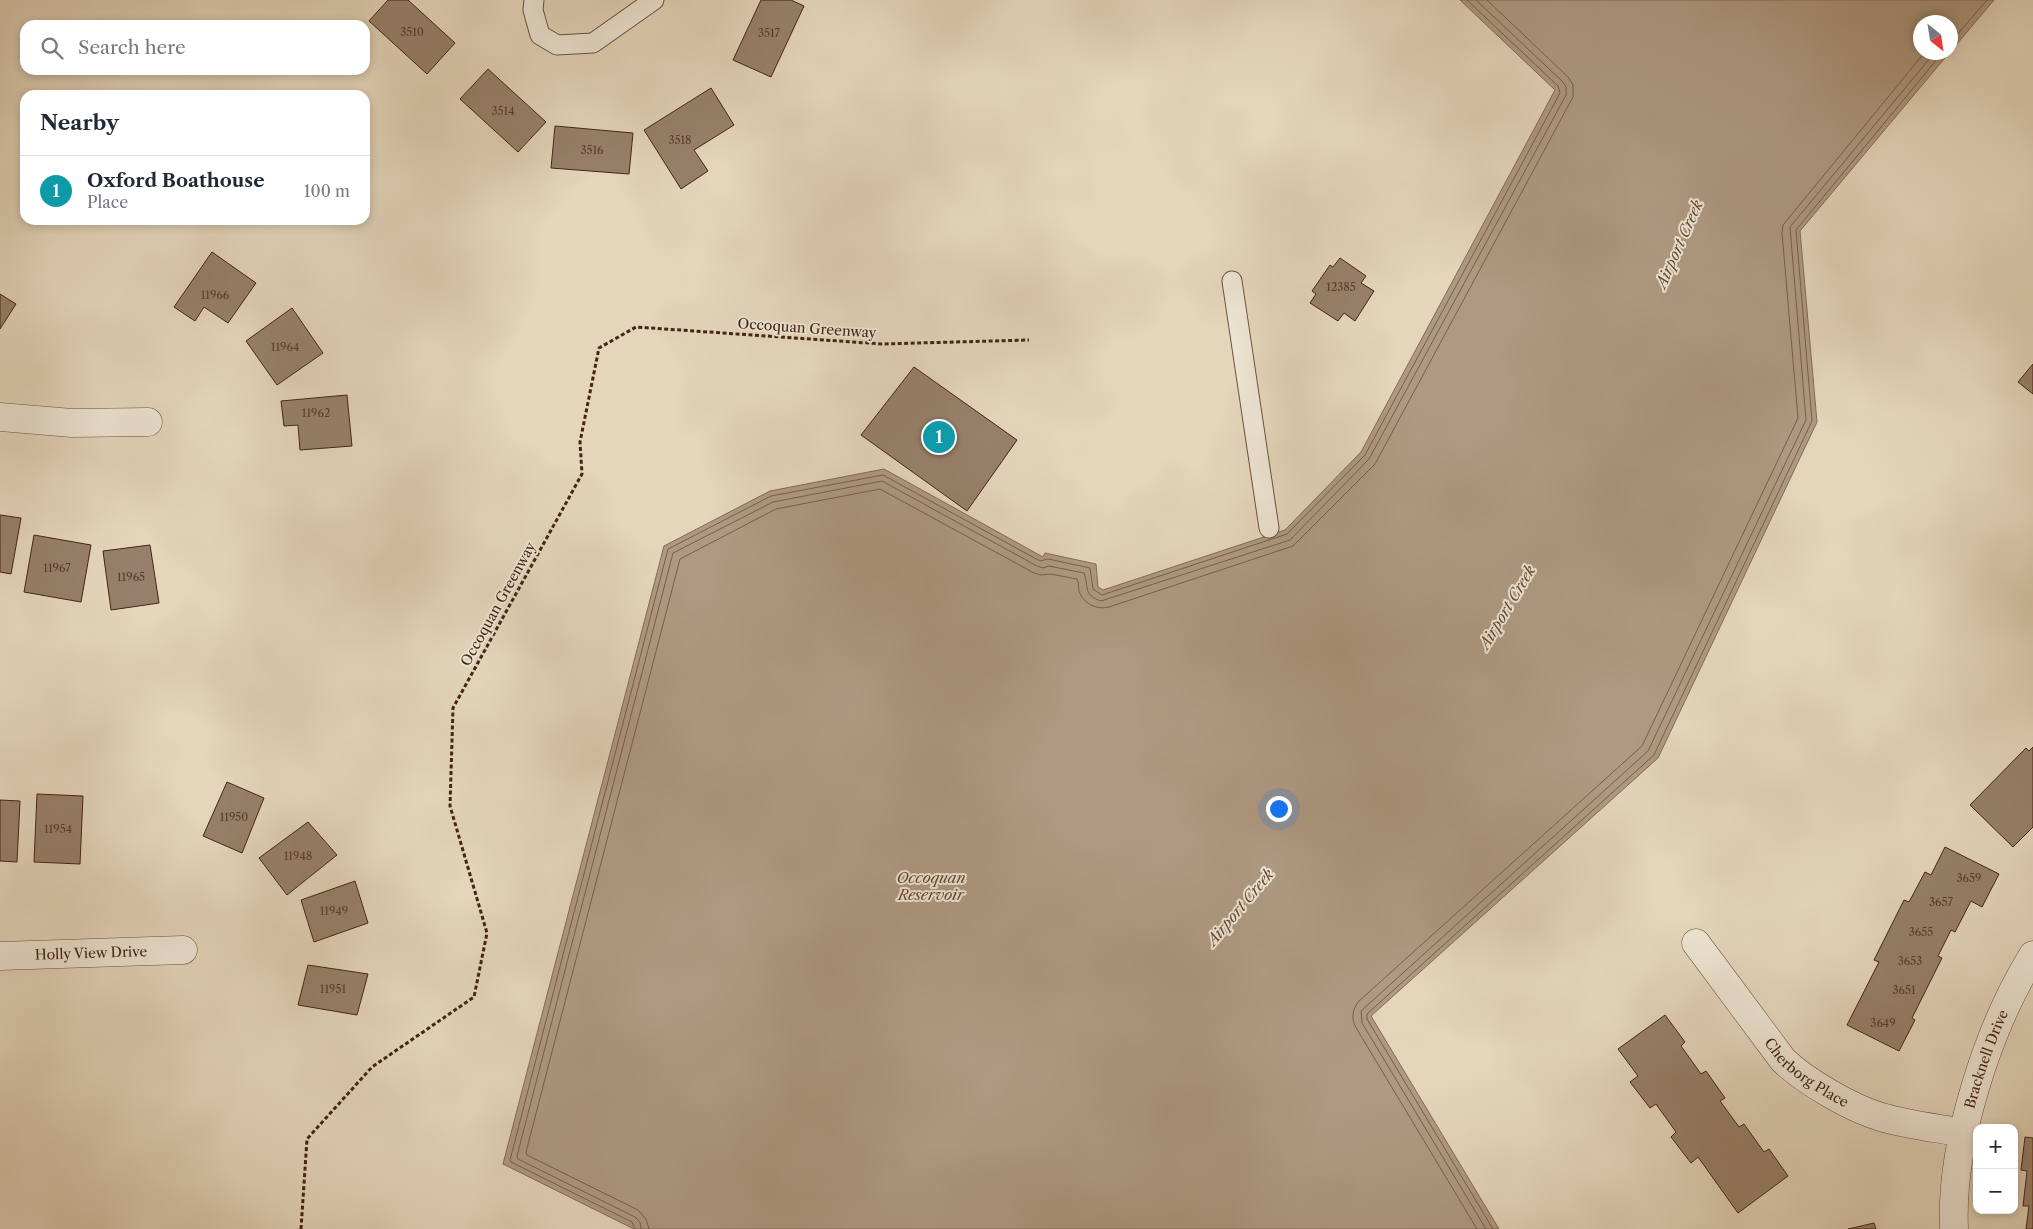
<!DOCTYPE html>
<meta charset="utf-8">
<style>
:root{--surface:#fff;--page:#f2f2f3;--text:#1f2937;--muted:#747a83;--line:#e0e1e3;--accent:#2563eb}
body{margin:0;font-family:"Libre Caslon Text",serif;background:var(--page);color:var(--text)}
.controls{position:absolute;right:15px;bottom:15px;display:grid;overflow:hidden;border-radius:10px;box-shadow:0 2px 8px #0003}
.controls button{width:45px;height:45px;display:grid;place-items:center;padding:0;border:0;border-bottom:1px solid var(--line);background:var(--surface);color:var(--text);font:25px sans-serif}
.compass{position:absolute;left:1913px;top:15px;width:45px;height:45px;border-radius:50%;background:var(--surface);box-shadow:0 2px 8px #0003;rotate:150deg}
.you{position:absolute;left:1278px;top:808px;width:18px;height:18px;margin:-12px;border:4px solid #fff;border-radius:50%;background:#1a73e8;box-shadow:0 0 0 8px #1a73e833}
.badge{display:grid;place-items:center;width:32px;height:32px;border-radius:50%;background:var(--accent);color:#fff;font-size:16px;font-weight:700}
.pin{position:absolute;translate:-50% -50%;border:2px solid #fff;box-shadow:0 1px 5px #0006}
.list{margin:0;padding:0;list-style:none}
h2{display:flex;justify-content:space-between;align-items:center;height:65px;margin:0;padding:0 20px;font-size:21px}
h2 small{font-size:16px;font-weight:400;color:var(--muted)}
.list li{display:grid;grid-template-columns:32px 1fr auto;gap:15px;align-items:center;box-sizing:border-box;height:70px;padding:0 20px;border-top:1px solid var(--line)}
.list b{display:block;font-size:19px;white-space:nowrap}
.list p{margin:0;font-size:16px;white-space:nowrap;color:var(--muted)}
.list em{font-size:16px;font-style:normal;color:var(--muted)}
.icon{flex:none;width:28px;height:28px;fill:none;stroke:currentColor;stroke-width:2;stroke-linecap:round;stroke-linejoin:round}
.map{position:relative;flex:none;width:2033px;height:1229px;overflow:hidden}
.search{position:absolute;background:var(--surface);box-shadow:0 2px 8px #0003;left:20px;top:20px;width:350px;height:55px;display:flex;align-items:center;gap:12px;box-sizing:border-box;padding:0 18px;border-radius:15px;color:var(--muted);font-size:19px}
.panel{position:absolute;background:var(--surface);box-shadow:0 2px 8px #0003;left:20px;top:90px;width:350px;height:135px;border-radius:15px}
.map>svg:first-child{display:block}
.water{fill:#ae9982;stroke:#846a56}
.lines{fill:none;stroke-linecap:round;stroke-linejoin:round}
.shore{stroke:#795e4b;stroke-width:1}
.building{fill:#97806b;stroke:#442414}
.service-casing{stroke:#6c503e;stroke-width:21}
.minor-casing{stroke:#6c503e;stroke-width:29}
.path{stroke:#442414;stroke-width:3;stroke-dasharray:4 2.5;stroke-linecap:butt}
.service{stroke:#ede4d3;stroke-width:19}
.minor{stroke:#ede4d3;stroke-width:28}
.labels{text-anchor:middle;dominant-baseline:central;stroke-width:4;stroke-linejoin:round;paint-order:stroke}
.number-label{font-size:11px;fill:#593b2a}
.street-label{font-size:14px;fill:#442414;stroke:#ede4d3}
.water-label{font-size:15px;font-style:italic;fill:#644735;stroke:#ede4d3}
</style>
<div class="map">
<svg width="2033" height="1229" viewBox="0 0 2033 1229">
<rect width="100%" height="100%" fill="#e4d5bb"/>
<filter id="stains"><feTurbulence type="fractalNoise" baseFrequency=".004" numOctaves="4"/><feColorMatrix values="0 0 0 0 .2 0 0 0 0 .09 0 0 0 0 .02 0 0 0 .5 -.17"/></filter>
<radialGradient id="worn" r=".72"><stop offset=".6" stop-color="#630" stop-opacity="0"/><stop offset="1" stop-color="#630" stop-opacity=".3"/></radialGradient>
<polygon class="water" points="1460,0 1994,0 1951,51 1950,22 1920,22 1920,52 1949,53 1800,231 1817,422 1658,758 1371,1016 1499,1229 634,1229 503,1164 664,546 770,491 884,469 1043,557 1045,553 1096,564 1098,587 1103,590 1285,530 1361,452 1555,90"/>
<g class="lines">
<g class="shore">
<polyline points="1950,43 1987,0"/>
<polyline points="635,1229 632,1222 511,1162 510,1160 668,549 771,496 883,475 1040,561 1048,559 1090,568 1093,589 1102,595 1287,534 1365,455 1560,93 1558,86 1467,0"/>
<path d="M641,1229l-1,-7 -5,-5 -117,-58 -1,-3 156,-603 100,-51 109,-21 155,85 6,2 6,-2 35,7c5,14 -1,22 17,28l189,-61 79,-81 197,-364v-8l-3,-5 -87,-82"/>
<path d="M649,1229l-3,-10 -8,-9 -111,-55 -1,-3 154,-593 96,-50 104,-20 154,84 7,2 9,-1 27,5c2,4 1,8 2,12 4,13 18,19 30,16l184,-61 82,-82 198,-367v-12l-5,-8 -81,-77"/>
<path d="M1477,1229l-122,-203c-4,-10 -2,-17 4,-25l283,-255 156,-328 -16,-185 1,-8 142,-173"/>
<polyline points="1486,1229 1362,1023 1361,1011 1648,751 1806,420 1790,227 1935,52"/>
<polyline points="1493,1229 1367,1019 1367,1014 1654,755 1812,421 1796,230 1943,52"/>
</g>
</g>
<g class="building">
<polygon points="388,0 408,0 455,43 427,74 369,21"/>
<polygon points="761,0 791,0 804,6 771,77 733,60"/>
<polygon points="488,69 546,122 518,152 460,99"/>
<polygon points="711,88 734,125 694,150 708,171 681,189 644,130"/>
<polygon points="555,126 633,133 629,174 551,168"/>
<polygon points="212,252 256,283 228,323 204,307 195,321 174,307"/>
<polygon points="1340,258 1366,276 1361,283 1374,291 1355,321 1344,313 1338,321 1310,303 1316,294 1312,291 1330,265 1333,267"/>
<polygon points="0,294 16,304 0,329"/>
<polygon points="292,308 323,353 277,385 246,341"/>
<polygon points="2033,364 2033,394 2018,382"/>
<polygon points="914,367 1017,440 967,511 861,435"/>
<polygon points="347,395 352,446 300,450 298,425 284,426 281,401"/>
<polygon points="0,515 21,518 11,574 0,572"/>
<polygon points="34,535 91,545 81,602 24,592"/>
<polygon points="150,545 159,603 111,610 103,551"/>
<polygon points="2033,747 2033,827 2013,847 1970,805 2026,748 2029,751"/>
<polygon points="227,782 264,798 242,853 203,836"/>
<polygon points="37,794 83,796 80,864 34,862"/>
<polygon points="0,800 20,801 17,862 0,861"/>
<polygon points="308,822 337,855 287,895 259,858"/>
<polygon points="1945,847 1999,874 1982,907 1971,901 1955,932 1951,930 1938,956 1942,958 1912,1018 1915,1020 1899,1051 1847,1025 1879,962 1874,960 1904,900 1909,902 1925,872 1931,875"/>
<polygon points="355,881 368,923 314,942 301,900"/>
<polygon points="308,965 368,974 357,1015 298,1005"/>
<polygon points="1665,1015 1685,1042 1681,1046 1701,1074 1706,1071 1725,1098 1720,1101 1739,1127 1744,1124 1764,1152 1769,1149 1788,1176 1738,1213 1698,1157 1691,1163 1671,1137 1676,1132 1656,1104 1650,1108 1630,1082 1638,1076 1618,1049"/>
<polygon points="2025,1137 2033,1138 2033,1229 2026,1229 2029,1206 2023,1206 2027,1171 2021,1170"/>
<polygon points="1874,1223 1876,1229 1848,1229"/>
</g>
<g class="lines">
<defs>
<g id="service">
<polyline points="534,0 533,10 540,35 557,45 593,43 654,0"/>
<polyline points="1232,281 1269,528"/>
</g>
<g id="minor">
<polyline points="0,417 72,423 148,422"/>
<path id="s1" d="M1696,943l87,117c23,22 68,48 98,57 27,8 56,11 83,16"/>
<path id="s2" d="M0,956l183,-6"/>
<path id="s3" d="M1954,1229c-4,-85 34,-201 79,-274"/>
</g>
</defs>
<use href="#service" class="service-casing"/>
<use href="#minor" class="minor-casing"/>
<polyline class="path" points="301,1229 307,1139 372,1067 474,997 487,933 450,806 453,708 582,474 580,442 599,348 636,327 882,344 1029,340"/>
<use href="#service" class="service"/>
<use href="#minor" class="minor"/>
</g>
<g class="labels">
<g class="number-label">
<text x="412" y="32">3510</text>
<text x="769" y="33">3517</text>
<text x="503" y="111">3514</text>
<text x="680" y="140">3518</text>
<text x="592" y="150">3516</text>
<text x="1341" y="287">12385</text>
<text x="215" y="295">11966</text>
<text x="285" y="347">11964</text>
<text x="316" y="413">11962</text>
<text x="57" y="568">11967</text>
<text x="131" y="577">11965</text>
<text x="234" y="817">11950</text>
<text x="58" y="829">11954</text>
<text x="298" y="856">11948</text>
<text x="1969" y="878">3659</text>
<text x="1941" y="902">3657</text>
<text x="334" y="911">11949</text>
<text x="1921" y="932">3655</text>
<text x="1910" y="961">3653</text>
<text x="333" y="989">11951</text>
<text x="1904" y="990">3651</text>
<text x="1883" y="1023">3649</text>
</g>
<g class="street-label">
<text transform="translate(807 328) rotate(4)">Occoquan Greenway</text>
<text transform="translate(498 604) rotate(-61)">Occoquan Greenway</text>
<text stroke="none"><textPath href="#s2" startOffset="91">Holly View Drive</textPath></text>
<text stroke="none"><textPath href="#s3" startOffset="174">Bracknell Drive</textPath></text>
<text stroke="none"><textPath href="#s1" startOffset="172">Cherborg Place</textPath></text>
</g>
<g class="water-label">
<text transform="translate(1679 244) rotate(-66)">Airport Creek</text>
<text transform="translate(1507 607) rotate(-59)">Airport Creek</text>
<text x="931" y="877">Occoquan<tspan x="931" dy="17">Reservoir</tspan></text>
<text transform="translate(1240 907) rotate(-50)">Airport Creek</text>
</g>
</g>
<rect width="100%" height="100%" filter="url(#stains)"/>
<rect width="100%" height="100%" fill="url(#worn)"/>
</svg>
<div class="controls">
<button>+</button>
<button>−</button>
</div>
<svg class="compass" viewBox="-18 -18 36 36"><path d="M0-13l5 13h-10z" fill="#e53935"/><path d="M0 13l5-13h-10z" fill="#747a83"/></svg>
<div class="you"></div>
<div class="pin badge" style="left:939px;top:437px;background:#0f9aa8">1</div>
<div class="search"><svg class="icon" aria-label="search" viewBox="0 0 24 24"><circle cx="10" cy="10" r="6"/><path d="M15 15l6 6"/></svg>Search here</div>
<section class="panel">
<h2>Nearby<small></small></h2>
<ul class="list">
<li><span class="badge" style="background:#0f9aa8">1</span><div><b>Oxford Boathouse</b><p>Place</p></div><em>100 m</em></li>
</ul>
</section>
</div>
